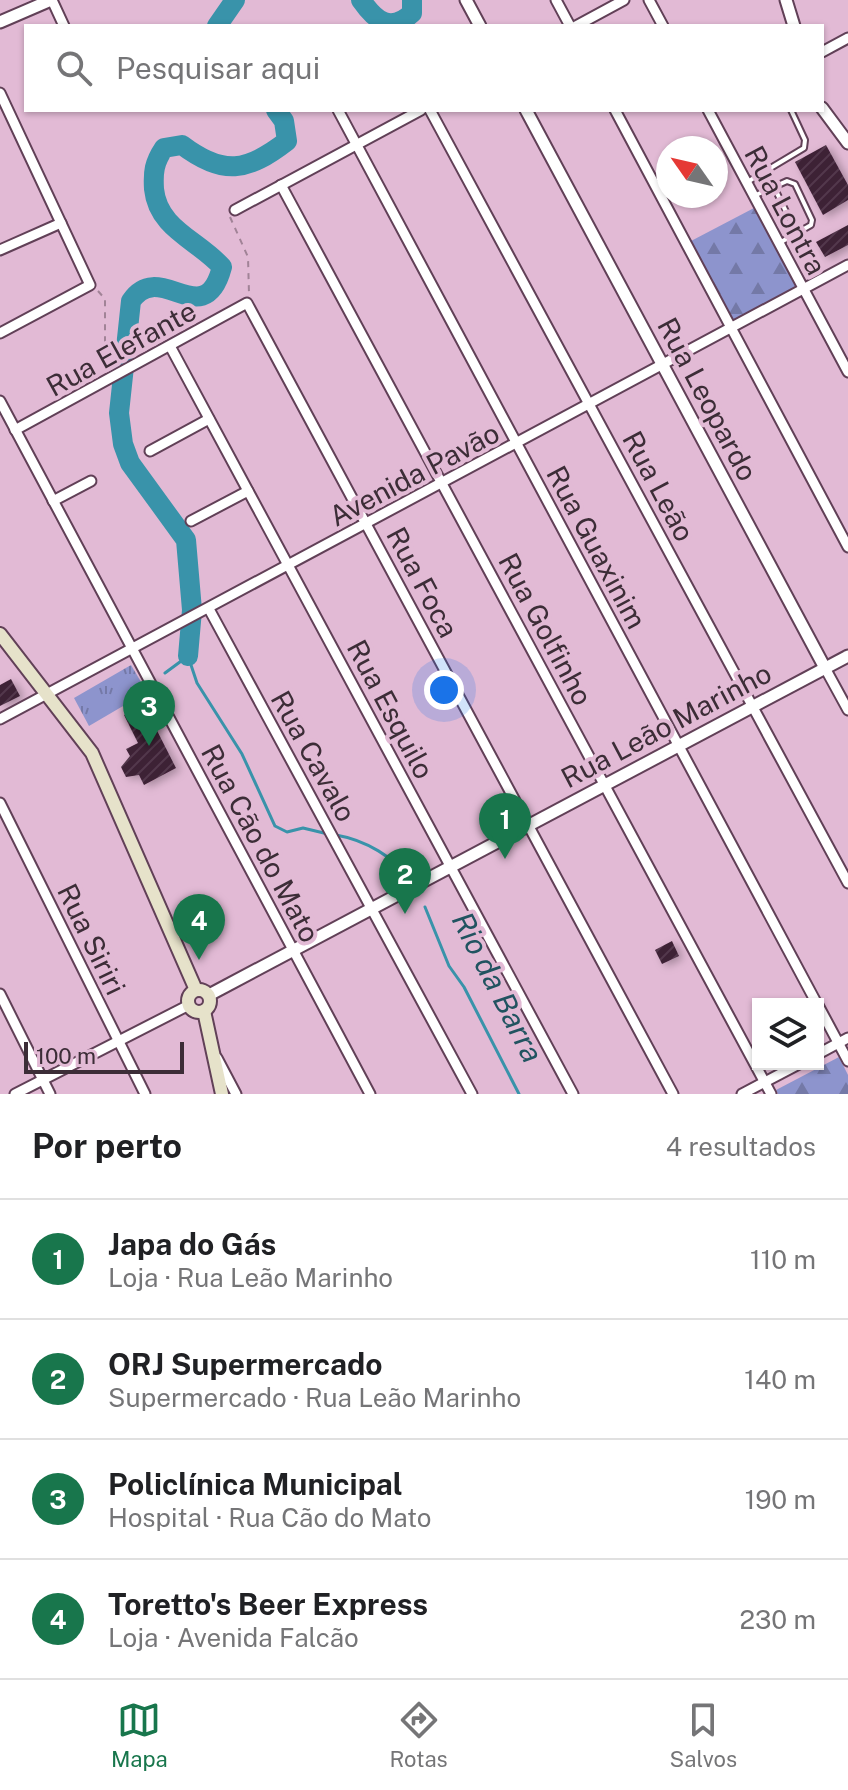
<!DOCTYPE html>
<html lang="pt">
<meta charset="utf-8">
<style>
:root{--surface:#fff;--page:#f2f2f2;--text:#202124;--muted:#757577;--line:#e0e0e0;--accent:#18764c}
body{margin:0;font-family:"Public Sans",sans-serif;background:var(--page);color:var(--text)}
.controls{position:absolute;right:24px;bottom:24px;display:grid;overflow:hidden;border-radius:0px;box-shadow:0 2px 6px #0004}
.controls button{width:72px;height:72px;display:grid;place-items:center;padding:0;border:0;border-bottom:2px solid var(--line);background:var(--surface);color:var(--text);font:40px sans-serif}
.compass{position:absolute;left:656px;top:136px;width:72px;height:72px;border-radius:50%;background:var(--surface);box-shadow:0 2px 6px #0004;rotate:304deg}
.scale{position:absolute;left:24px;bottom:20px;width:160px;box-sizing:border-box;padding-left:8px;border:4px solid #3c2d37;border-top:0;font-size:22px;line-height:28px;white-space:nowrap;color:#3c2d37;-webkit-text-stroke:6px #e2bad5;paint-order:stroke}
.you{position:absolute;left:444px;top:690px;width:28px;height:28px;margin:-20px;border:6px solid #fff;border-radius:50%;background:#1a73e8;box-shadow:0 0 0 12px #1a73e833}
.badge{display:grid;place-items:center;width:52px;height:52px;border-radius:50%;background:var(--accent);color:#fff;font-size:26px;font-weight:700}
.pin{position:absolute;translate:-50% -66px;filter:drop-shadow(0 2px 4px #0008)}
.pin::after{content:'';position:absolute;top:42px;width:28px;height:24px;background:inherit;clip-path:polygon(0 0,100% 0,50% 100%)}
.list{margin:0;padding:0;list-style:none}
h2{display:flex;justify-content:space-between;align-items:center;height:104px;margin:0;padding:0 32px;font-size:34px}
h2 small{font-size:26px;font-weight:400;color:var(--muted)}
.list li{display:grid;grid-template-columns:52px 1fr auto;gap:24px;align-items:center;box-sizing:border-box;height:120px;padding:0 32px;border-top:2px solid var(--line)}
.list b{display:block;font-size:30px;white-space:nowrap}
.list p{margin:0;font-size:26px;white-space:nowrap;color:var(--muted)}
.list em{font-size:26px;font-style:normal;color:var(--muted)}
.icon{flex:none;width:44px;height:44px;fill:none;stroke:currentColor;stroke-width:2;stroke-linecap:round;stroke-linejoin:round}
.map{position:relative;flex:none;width:848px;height:1094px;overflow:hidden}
.search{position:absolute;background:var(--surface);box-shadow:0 2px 6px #0004;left:24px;right:24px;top:24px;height:88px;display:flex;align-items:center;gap:20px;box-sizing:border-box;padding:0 28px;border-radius:0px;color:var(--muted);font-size:30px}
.sheet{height:584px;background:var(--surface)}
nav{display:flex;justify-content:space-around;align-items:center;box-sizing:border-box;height:112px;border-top:2px solid var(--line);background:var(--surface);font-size:22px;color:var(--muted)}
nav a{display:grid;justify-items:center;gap:4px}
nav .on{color:var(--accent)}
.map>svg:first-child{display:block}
.forest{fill:url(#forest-firs)}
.park{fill:url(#park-tufts)}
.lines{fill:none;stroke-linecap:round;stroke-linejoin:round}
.stream{stroke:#3993aa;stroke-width:3}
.river{stroke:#3993aa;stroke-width:20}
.building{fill:url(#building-hatch);filter:url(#shadow)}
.service-casing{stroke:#614057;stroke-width:8}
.minor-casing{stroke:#614057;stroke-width:13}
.tertiary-casing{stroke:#614057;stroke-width:15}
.secondary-casing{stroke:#614057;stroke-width:16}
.path{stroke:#a18397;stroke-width:2;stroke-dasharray:6 6;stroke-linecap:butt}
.service{stroke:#fff;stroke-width:4}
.minor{stroke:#fff;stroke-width:9}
.tertiary{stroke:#fff;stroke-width:11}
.secondary{stroke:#e6e2ca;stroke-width:12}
.labels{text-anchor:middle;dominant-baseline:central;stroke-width:8;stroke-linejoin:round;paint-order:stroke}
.street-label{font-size:28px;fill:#3c2d37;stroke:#e2bad5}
.water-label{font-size:30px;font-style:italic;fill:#215360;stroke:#e2bad5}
</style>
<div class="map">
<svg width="848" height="1094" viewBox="0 0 848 1094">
<defs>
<pattern id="forest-firs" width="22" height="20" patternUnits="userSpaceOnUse" patternTransform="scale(2)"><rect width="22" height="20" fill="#8d94cd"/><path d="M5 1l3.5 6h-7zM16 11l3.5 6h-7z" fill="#7479a7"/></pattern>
<pattern id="park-tufts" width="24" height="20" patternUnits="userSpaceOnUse" patternTransform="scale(2)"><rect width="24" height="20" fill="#8d94cd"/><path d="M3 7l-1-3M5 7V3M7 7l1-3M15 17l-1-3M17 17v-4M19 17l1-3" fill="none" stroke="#7479a7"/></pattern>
<pattern id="building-hatch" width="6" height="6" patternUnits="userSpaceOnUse" patternTransform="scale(2)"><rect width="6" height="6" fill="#3e2036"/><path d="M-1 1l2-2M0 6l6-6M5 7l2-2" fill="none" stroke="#52384b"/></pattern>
<filter id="shadow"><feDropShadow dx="4.5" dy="2.5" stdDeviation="4" flood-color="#0004"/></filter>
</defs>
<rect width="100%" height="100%" fill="#e2bad5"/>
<g class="forest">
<polygon points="754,208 797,288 734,322 691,241"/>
<polygon points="839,1057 848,1075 848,1094 778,1094 776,1090"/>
</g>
<polygon class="park" points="131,665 147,692 89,726 74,698"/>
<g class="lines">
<g class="stream">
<polyline points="165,673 188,656 197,683 242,754 275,826 287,832 303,828 328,834"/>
<path d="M336,835c29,5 59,22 75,46"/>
<polyline points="425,907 449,966 464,987 519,1094"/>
</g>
<g class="river">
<path d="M361,0c14,20 29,34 51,13v-13"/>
<polyline points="217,26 235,0"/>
<path d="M188,656l4,-46 -6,-70 -56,-77 -7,-19 -4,-31 12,-112c29,-43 73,34 91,-34 -24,-27 -64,-38 -68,-78 -1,-17 0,-26 10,-41l18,-3c41,31 65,27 105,-4l-3,-20 -8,-11"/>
</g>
</g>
<g class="building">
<polygon points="826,145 848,185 848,200 823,215 795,162"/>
<polygon points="848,225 848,245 825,257 816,242"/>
<polygon points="11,679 20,696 0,706 0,685"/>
<polygon points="144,705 176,768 144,785 139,775 126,777 121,767 130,756 126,749 138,743 124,715"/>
<polygon points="672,941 679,956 662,964 655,950"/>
</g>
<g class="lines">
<defs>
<g id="service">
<polyline points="749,181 804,148 805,140 791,110"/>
<polyline points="774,187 797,234"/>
<polyline points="756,195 787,181 795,184 812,220 811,225 781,242"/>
</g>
<g id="minor">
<polyline points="52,0 64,26"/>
<polyline points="556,0 570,26"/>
<polyline points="649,0 663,26"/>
<polyline points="576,26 624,0"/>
<polyline points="822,52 848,38"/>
<polyline points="0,93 90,285 0,333"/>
<polyline points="338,110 817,1004"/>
<polyline points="430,110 848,883"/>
<polyline points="615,110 848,547"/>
<polyline points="708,110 848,372"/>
<polyline points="281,185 771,1094"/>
<polyline points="235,210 421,110"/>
<polyline points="0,250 61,223"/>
<polyline points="170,346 573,1094"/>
<polyline points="0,401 370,1094"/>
<polyline points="15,430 247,303 673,1094"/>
<polyline points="150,451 209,419"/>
<polyline points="53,501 91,481"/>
<polyline points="191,521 248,491"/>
<polyline points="209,609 472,1094"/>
<polyline points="825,668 848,710"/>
<polyline points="0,719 848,265"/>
<polyline points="0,803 145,1094"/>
<polyline points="0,994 50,1094"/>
<polyline points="818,1005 848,1061"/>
<polyline points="818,1054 848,1038"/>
<polyline points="217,1058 236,1094"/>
<polyline points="15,1094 189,1005"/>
<polyline points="742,1094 799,1064"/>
</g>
<g id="tertiary">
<polyline points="466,0 480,26"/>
<polyline points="786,0 794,26"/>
<polyline points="0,22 51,0"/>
<polyline points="822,108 848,143"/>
<polyline points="526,110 825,668"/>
<polyline points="209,995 848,656"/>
</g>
<g id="secondary">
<polyline points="0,634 92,753 196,990"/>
<circle cx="199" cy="1001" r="11"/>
<polyline points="204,1011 222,1094"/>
</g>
</defs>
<use href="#service" class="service-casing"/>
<use href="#minor" class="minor-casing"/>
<use href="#tertiary" class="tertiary-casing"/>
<use href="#secondary" class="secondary-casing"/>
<g class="path">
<polyline points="230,217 248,257 249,294"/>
<polyline points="98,291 105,299 105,368"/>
</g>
<use href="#service" class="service"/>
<use href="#minor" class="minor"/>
<use href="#tertiary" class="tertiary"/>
<use href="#secondary" class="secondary"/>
</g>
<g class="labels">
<g class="street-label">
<text transform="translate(786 210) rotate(62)">Rua Lontra</text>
<text transform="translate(121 348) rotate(-29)">Rua Elefante</text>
<text transform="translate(708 399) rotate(62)">Rua Leopardo</text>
<text transform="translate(414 474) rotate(-28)">Avenida Pavão</text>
<text transform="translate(659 486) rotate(62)">Rua Leão</text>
<text transform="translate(597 547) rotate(62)">Rua Guaxinim</text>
<text transform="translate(423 582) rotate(62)">Rua Foca</text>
<text transform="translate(546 629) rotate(62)">Rua Golfinho</text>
<text transform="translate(391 709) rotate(62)">Rua Esquilo</text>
<text transform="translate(666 725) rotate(-28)">Rua Leão Marinho</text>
<text transform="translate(314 756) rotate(61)">Rua Cavalo</text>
<text transform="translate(261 843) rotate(62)">Rua Cão do Mato</text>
<text transform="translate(92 939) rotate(64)">Rua Siriri</text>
</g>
<g class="water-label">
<text transform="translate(498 987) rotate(63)">Rio da Barra</text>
</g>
</g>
</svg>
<div class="controls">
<button><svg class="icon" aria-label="layers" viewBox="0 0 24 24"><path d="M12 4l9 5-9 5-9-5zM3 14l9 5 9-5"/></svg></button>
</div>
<svg class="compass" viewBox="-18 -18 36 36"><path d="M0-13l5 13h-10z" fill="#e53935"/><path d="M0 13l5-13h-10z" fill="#757577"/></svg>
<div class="scale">100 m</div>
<div class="you"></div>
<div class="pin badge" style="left:505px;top:859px">1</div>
<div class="pin badge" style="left:405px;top:914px">2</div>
<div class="pin badge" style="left:149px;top:746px">3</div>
<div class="pin badge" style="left:199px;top:960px">4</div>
<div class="search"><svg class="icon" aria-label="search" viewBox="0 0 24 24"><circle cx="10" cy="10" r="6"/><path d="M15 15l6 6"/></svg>Pesquisar aqui</div>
</div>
<section class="sheet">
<h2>Por perto<small>4 resultados</small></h2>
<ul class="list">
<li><span class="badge">1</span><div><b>Japa do Gás</b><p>Loja · Rua Leão Marinho</p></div><em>110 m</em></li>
<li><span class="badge">2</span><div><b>ORJ Supermercado</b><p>Supermercado · Rua Leão Marinho</p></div><em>140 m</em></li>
<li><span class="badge">3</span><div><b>Policlínica Municipal</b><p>Hospital · Rua Cão do Mato</p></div><em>190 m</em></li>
<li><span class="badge">4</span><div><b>Toretto's Beer Express</b><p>Loja · Avenida Falcão</p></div><em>230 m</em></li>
</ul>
</section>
<nav>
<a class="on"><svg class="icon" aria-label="map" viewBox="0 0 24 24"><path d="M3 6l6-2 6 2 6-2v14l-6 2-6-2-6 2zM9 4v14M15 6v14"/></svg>Mapa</a>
<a><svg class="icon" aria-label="directions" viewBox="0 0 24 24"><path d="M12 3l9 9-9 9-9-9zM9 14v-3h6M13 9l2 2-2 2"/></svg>Rotas</a>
<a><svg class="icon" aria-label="saved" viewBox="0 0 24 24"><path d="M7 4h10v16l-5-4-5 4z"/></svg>Salvos</a>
</nav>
